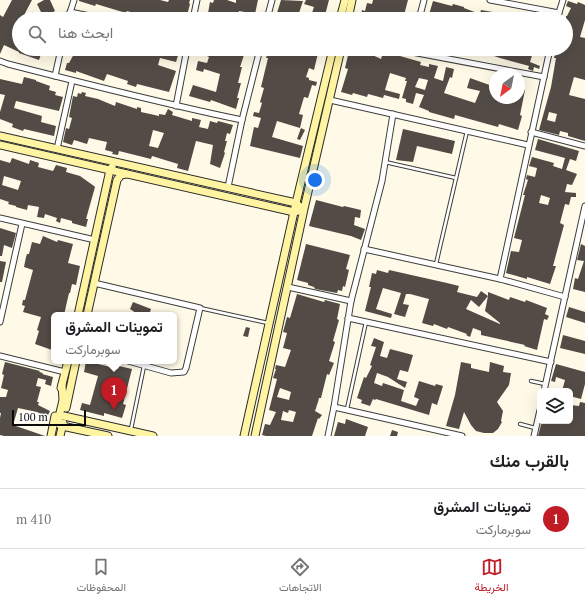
<!DOCTYPE html>
<html lang="ar">
<meta charset="utf-8">
<style>
:root{--surface:#fff;--page:#f6f6f6;--text:#202124;--muted:#757577;--line:#e0e0e0;--accent:#c11b25}
body{margin:0;font-family:"PT Serif",Vazirmatn,serif;background:var(--page);color:var(--text);direction:rtl}
.controls{position:absolute;right:12px;bottom:12px;display:grid;overflow:hidden;border-radius:6px;box-shadow:0 4px 16px #0002}
.controls button{width:36px;height:36px;display:grid;place-items:center;padding:0;border:0;border-bottom:1px solid var(--line);background:var(--surface);color:var(--text);font:20px sans-serif}
.compass{position:absolute;left:489px;top:68px;width:36px;height:36px;border-radius:50%;background:var(--surface);box-shadow:0 4px 16px #0002;rotate:213deg}
.scale{position:absolute;left:12px;bottom:10px;width:74px;box-sizing:border-box;padding-left:4px;border:2px solid #0a0a0a;border-top:0;font-size:11px;line-height:14px;white-space:nowrap;color:#0a0a0a;-webkit-text-stroke:3px #fff;paint-order:stroke}
.you{position:absolute;left:315px;top:180px;width:14px;height:14px;margin:-10px;border:3px solid #fff;border-radius:50%;background:#1a73e8;box-shadow:0 0 0 6px #1a73e833}
.badge{display:grid;place-items:center;width:26px;height:26px;border-radius:50%;background:var(--accent);color:#fff;font-size:13px;font-weight:700}
.pin{position:absolute;translate:-50% -33px;filter:drop-shadow(0 1px 2px #0008)}
.pin::after{content:'';position:absolute;top:21px;width:14px;height:12px;background:inherit;clip-path:polygon(0 0,100% 0,50% 100%)}
.popup{position:absolute;left:51px;top:312px;width:126px;height:52px;box-sizing:border-box;display:grid;place-content:center;border-radius:6px;background:var(--surface);filter:drop-shadow(0 1px 3px #0005);font-size:13px;white-space:nowrap;color:var(--muted)}
.popup b{font-size:15px;color:var(--text)}
.popup::after{content:'';position:absolute;left:50%;top:100%;margin-left:-8px;border:8px solid transparent;border-top-color:var(--surface)}
.list{margin:0;padding:0;list-style:none}
h2{display:flex;justify-content:space-between;align-items:center;height:52px;margin:0;padding:0 16px;font-size:17px}
h2 small{font-size:13px;font-weight:400;color:var(--muted)}
.list li{display:grid;grid-template-columns:26px 1fr auto;gap:12px;align-items:center;box-sizing:border-box;height:60px;padding:0 16px;border-top:1px solid var(--line)}
.list b{display:block;font-size:15px;white-space:nowrap}
.list p{margin:0;font-size:13px;white-space:nowrap;color:var(--muted)}
.list em{font-size:13px;font-style:normal;color:var(--muted)}
.icon{flex:none;width:22px;height:22px;fill:none;stroke:currentColor;stroke-width:2;stroke-linecap:round;stroke-linejoin:round}
.map{position:relative;flex:none;width:585px;height:436px;overflow:hidden;direction:ltr}
.search{position:absolute;background:var(--surface);box-shadow:0 4px 16px #0002;left:12px;right:12px;top:12px;height:44px;display:flex;align-items:center;gap:10px;box-sizing:border-box;padding:0 14px;border-radius:22px;color:var(--muted);font-size:15px}
.sheet{height:112px;background:var(--surface)}
nav{display:flex;justify-content:space-around;align-items:center;box-sizing:border-box;height:56px;border-top:1px solid var(--line);background:var(--surface);font-size:11px;color:var(--muted)}
nav a{display:grid;justify-items:center;gap:2px}
nav .on{color:var(--accent)}
.map>svg:first-child{display:block}
.building{fill:#534b46;fill-rule:evenodd}
.lines{fill:none;stroke-linecap:round;stroke-linejoin:round}
.lane-casing{stroke:#3d3d3d;stroke-width:4.5}
.street-casing{stroke:#3d3d3d;stroke-width:7}
.secondary-casing{stroke:#2c2c2c;stroke-width:9}
.lane{stroke:#fff;stroke-width:2.5}
.street{stroke:#fff;stroke-width:5}
.secondary{stroke:#fff4a2;stroke-width:7}
</style>
<div class="map">
<svg width="585" height="436" viewBox="0 0 585 436">
<rect width="100%" height="100%" fill="#fffae7"/>
<g class="building">
<polygon points="12,0 32,0 22,19 19,19 19,49 45,49 43,55 41,54 39,60 19,53 19,52 4,45 0,54 0,15 3,17"/>
<polygon points="44,0 50,0 55,11 49,14 48,17 50,19 30,19 32,12 43,16 37,4"/>
<polygon points="79,0 160,0 168,2 169,0 190,0 189,3 190,4 186,19 158,18 158,19 143,19 144,16 127,11 126,13 96,4 95,6 79,1"/>
<polygon points="214,0 227,0 236,3 236,0 258,0 255,14 239,11 238,19 207,19 210,2 213,3"/>
<polygon points="281,0 303,1 297,19 284,19 285,16 277,13"/>
<polygon points="306,0 329,0 324,19 313,19 314,14 312,13 314,7 304,4"/>
<polygon points="373,0 408,0 403,19 365,19 366,16 361,15 362,10 365,11 367,3 372,4"/>
<polygon points="433,1 452,6 453,4 464,7 464,8 480,14 481,10 493,12 509,19 470,19 462,16 461,19 430,19 428,18"/>
<path d="M568,1l9,3 1,-2 7,3v15l-5,17 5,1v42l-11,-3 -5,18 16,4v42l-17,-5v-3l-8,-2 -1,4 -20,-5 12,-43 5,-29h-2l1,-5 2,-4h9v-33h1l4,-8 -5,-2zM549,112l8,2 -2,8 -8,-2z"/>
<polygon points="78,49 180,49 176,62 160,58 158,65 176,71 169,92 137,84 136,87 127,84 128,81 107,74 104,81 76,71 76,73 65,70 67,63 69,63 74,54 75,55"/>
<polygon points="203,49 223,49 226,50 227,49 246,49 240,67 242,67 238,83 241,83 237,98 239,98 236,109 211,100 210,102 189,96 193,85 216,92 220,74 204,69 203,72 196,70 198,61 207,63 209,57 201,53"/>
<polygon points="269,49 281,50 282,49 294,52 295,49 319,49 314,70 309,68 306,77 309,78 309,80 317,82 316,86 312,85 308,98 304,97 299,114 303,115 300,128 277,121 272,137 303,146 300,158 250,146 254,127 258,128 261,118 253,116 254,112 259,113 262,103 260,102 264,88 261,87 268,58 266,58"/>
<polygon points="477,49 534,49 530,62 540,66 539,69 534,67 533,71 528,69 529,66 500,58 476,50"/>
<path d="M349,51l18,3 1,-1 13,6 2,-6 9,3 1,-2 28,8 -1,3 9,2v-3l9,2 -4,12 9,3 3,-14 8,2 -2,9 -2,-1 -6,16 31,10 5,-12 -13,-3 3,-10 25,9v11h24v-10l6,2 -5,25 2,1 -4,14 -19,-6 -1,3 -43,-12 -1,4 -25,-7v-1l-10,-4 5,-12 -8,-2 -3,11 -7,-2v-3l-4,-1 5,-17h-2l1,-3 -16,-5 -5,17 15,4 -1,5 -15,-4 -1,3 -15,-4 -1,3 -14,-4 -1,2 -11,-3 7,-23 -3,-1zM419,78l9,2 -3,10 -10,-3z"/>
<polygon points="24,77 36,80 36,81 50,86 49,90 56,92 55,95 63,97 59,111 16,101 14,108 42,116 41,122 56,126 54,136 24,129 23,131 12,127 13,124 0,119 0,112 5,95 0,94 0,79 22,84"/>
<path d="M82,92l4,1 -1,3 13,3 17,7 1,-4 21,7v-2l4,1v4l18,4v-2l6,1 3,-6 5,3 -1,3 20,6v-3l9,2 -2,7 9,2 2,-8 7,2 1,-2 15,4 -3,9 -3,-1 -2,8h2l-3,11 1,1 -5,15 -10,-4 3,-19 -17,-4 -8,30 -11,-3 1,-4 -26,-8 -1,3 -32,-8 -1,4 -6,-1 1,-2 -8,-2 2,-8 -18,-4 -2,6 -13,-4 -2,5 -9,-3 3,-14 3,1 3,-11 -3,-1 4,-21 4,1 1,-4 3,1zM153,130l11,3 -6,15 -9,-2z"/>
<polygon points="301,128 305,130 300,140 297,139"/>
<polygon points="403,129 455,141 452,154 417,146 413,162 396,160"/>
<path d="M538,139l41,12 -3,10 -6,-2 -4,11 11,4 -5,11 -5,-1 -2,8 11,1v4h-5l-2,8 -4,-1 -5,19 4,2 -11,41h3l-6,18 -23,-7v2l-21,-6 5,-22 8,1 3,-12 -8,-2 11,-43h-2l5,-15 -2,-1 1,-4 8,2 2,-9 -8,-2 3,-9 22,6 -1,3 9,3 3,-11 -30,-8zM541,195l9,3 -2,7 -9,-2z"/>
<path d="M12,158l17,6 1,-4 9,3 -1,4 15,4 3,-6 11,3 -1,4 14,4 14,10 1,1 -9,32h2l-2,8 -14,-4v-2l-11,-3 -1,5 -4,-2 1,-3 -12,-4 -1,4 -7,-1 2,-10 -11,-2 -1,5 -11,-3v-1l-8,-2 1,-2 -9,-3v-39l10,3zM4,176l17,5 -3,9 -16,-5z"/>
<polygon points="316,200 343,207 344,206 361,210 360,218 355,217 354,225 365,229 361,240 351,236 309,226"/>
<polygon points="0,228 16,233 12,248 4,245 2,256 0,256"/>
<polygon points="43,236 57,242 58,240 73,244 68,263 80,266 76,285 72,284 70,293 69,293 64,315 54,315 54,332 52,338 54,338 54,345 52,350 35,344 39,331 37,330 41,317 23,312 25,306 22,305 23,300 25,300 33,270 24,267 26,257 27,254 29,254 32,242 40,244"/>
<polygon points="306,244 350,255 346,269 349,270 345,287 343,286 342,291 338,290 337,293 315,289 314,287 308,285 308,283 297,280"/>
<polygon points="581,244 585,246 585,292 573,289 575,278 578,279 584,261 577,260"/>
<polygon points="0,261 6,262 2,282 0,282"/>
<path d="M377,270l11,3 1,-3 58,13 12,3 -2,6 20,5 4,-6 7,5v-4l21,8 1,-3 15,5 1,-2 21,8 -2,6 4,2 -2,4 -3,-1 -7,31 -13,-4 1,-1 -44,-10v-4l-8,-3 -3,9 -4,-2 1,-1 -19,-7 -1,2 -13,-5 -1,2 -11,-3 7,-24 -19,-5h-4l-3,10 6,1 -4,12 -11,-3 7,-21 -18,-5 -7,21 16,5 -1,4 -26,-7 6,-24h-2l3,-14 4,1zM488,296l-3,15 15,12v1l-34,-15 5,-9 8,7z"/>
<path d="M297,294l27,8 1,-2 15,4 -3,15 2,1 -6,21 2,1 -6,19 5,2 -5,12 -2,-1 -6,24h-2l-1,4 -3,9 7,4 -3,4 -1,-1 -6,18h-46l-4,-1 3,-11 5,1 6,-13 -7,-2 8,-31 -4,-1 3,-9h-1l1,-4 9,2 6,-17 -8,-2 4,-15 -4,-1 4,-15 3,1zM280,388l11,4 -2,8 -12,-3zM289,410l7,2 -3,10 -12,-2 2,-9 5,2z"/>
<polygon points="133,302 151,309 149,315 136,313 130,309"/>
<polygon points="569,307 585,312 585,323 566,317"/>
<polygon points="246,327 250,328 248,337 243,336"/>
<polygon points="563,335 585,341 585,354 560,348"/>
<polygon points="374,338 384,342 380,356 387,358 390,349 413,355 408,372 400,370 397,379 407,382 405,388 388,377 377,373 374,383 382,386 383,383 404,390 401,401 416,406 419,399 414,397 419,381 435,386 436,384 443,386 437,405 432,403 429,415 376,399 375,400 373,399 370,406 361,403 362,400 357,398 364,377 366,378 372,366 370,365 376,347 371,346"/>
<polygon points="86,361 118,369 119,366 132,369 123,404 126,405 122,418 104,413 104,416 80,410 82,403 90,405 98,376 84,372"/>
<polygon points="5,362 40,371 39,372 43,373 42,374 53,377 51,386 45,384 46,380 38,378 36,386 41,387 37,402 39,402 38,405 50,411 47,417 37,412 18,408 13,425 45,436 4,436 0,435 0,418 1,413 0,413 0,397 6,397 8,390 1,388 4,375 2,374"/>
<polygon points="461,362 471,364 471,368 489,372 490,362 504,366 503,372 511,373 509,385 497,402 503,411 501,421 502,422 498,429 493,433 484,433 476,431 471,425 464,412 459,429 446,426 455,395"/>
<polygon points="556,364 585,372 585,384 581,399 570,396 570,391 562,391 565,380 556,377 555,382 551,381"/>
<polygon points="580,402 585,403 585,436 538,436 542,421 570,421 570,405 579,406"/>
<polygon points="346,419 368,427 365,436 334,436 338,422 345,424"/>
<polygon points="392,430 398,432 397,436 390,436"/>
</g>
<g class="lines">
<defs>
<g id="lane">
<polyline points="385,162 456,178"/>
<polyline points="436,264 467,131"/>
<polyline points="200,308 268,323"/>
<polyline points="531,381 545,384"/>
<polyline points="347,409 366,322"/>
<polyline points="520,424 535,428"/>
<polyline points="131,429 144,366"/>
</g>
<g id="street">
<polyline points="490,0 559,13"/>
<polyline points="70,12 105,19"/>
<polyline points="68,19 74,0"/>
<polyline points="193,19 197,0"/>
<polyline points="267,19 272,0"/>
<polyline points="419,19 424,0"/>
<polyline points="557,19 563,0"/>
<polyline points="396,49 544,77"/>
<path d="M0,61l8,3c78,20 156,40 234,56"/>
<polyline points="55,76 61,49"/>
<polyline points="330,100 528,145"/>
<polyline points="176,106 187,49"/>
<polyline points="531,132 585,146"/>
<polyline points="57,149 72,81"/>
<polyline points="228,187 242,120 260,49"/>
<polyline points="0,218 95,240"/>
<polyline points="364,249 500,279 565,297"/>
<polyline points="500,279 550,49"/>
<polyline points="94,283 200,308 186,368 184,372 171,373 128,361"/>
<polyline points="288,287 351,301"/>
<polyline points="348,318 551,362"/>
<polyline points="0,322 22,224"/>
<polyline points="0,356 65,372"/>
<polyline points="544,391 585,206"/>
<polyline points="334,407 462,436"/>
<polyline points="328,436 334,407 351,301 382,181 393,114"/>
<polyline points="534,436 540,410"/>
</g>
<g id="secondary">
<polyline points="340,19 345,0"/>
<polyline points="348,19 352,0"/>
<polyline points="0,136 296,203 299,206"/>
<polyline points="0,145 294,212 298,211"/>
<polyline points="78,315 110,170 112,167"/>
<polyline points="87,315 117,180 121,175 126,174"/>
<polyline points="62,385 63,400 58,421 59,424 62,426 108,436"/>
<polyline points="61,388 68,361"/>
<polyline points="66,408 76,361"/>
<polyline points="64,416 153,436"/>
<polyline points="51,436 55,416"/>
<polyline points="60,436 63,423"/>
<polyline points="244,436 296,203 333,49"/>
<polyline points="255,436 304,209 341,49"/>
</g>
</defs>
<use href="#lane" class="lane-casing"/>
<use href="#street" class="street-casing"/>
<use href="#secondary" class="secondary-casing"/>
<use href="#lane" class="lane"/>
<use href="#street" class="street"/>
<use href="#secondary" class="secondary"/>
</g>
</svg>
<div class="controls">
<button><svg class="icon" aria-label="layers" viewBox="0 0 24 24"><path d="M12 4l9 5-9 5-9-5zM3 14l9 5 9-5"/></svg></button>
</div>
<svg class="compass" viewBox="-18 -18 36 36"><path d="M0-13l5 13h-10z" fill="#e53935"/><path d="M0 13l5-13h-10z" fill="#757577"/></svg>
<div class="scale">100 m</div>
<div class="you"></div>
<div class="pin badge" style="left:114px;top:410px">1</div>
<div class="popup"><b>تموينات المشرق</b>سوبرماركت</div>
<div class="search"><svg class="icon" aria-label="search" viewBox="0 0 24 24"><circle cx="10" cy="10" r="6"/><path d="M15 15l6 6"/></svg>ابحث هنا</div>
</div>
<section class="sheet">
<h2>بالقرب منك<small></small></h2>
<ul class="list">
<li><span class="badge">1</span><div><b>تموينات المشرق</b><p>سوبرماركت</p></div><em>410 m</em></li>
</ul>
</section>
<nav>
<a class="on"><svg class="icon" aria-label="map" viewBox="0 0 24 24"><path d="M3 6l6-2 6 2 6-2v14l-6 2-6-2-6 2zM9 4v14M15 6v14"/></svg>الخريطة</a>
<a><svg class="icon" aria-label="directions" viewBox="0 0 24 24"><path d="M12 3l9 9-9 9-9-9zM9 14v-3h6M13 9l2 2-2 2"/></svg>الاتجاهات</a>
<a><svg class="icon" aria-label="saved" viewBox="0 0 24 24"><path d="M7 4h10v16l-5-4-5 4z"/></svg>المحفوظات</a>
</nav>
